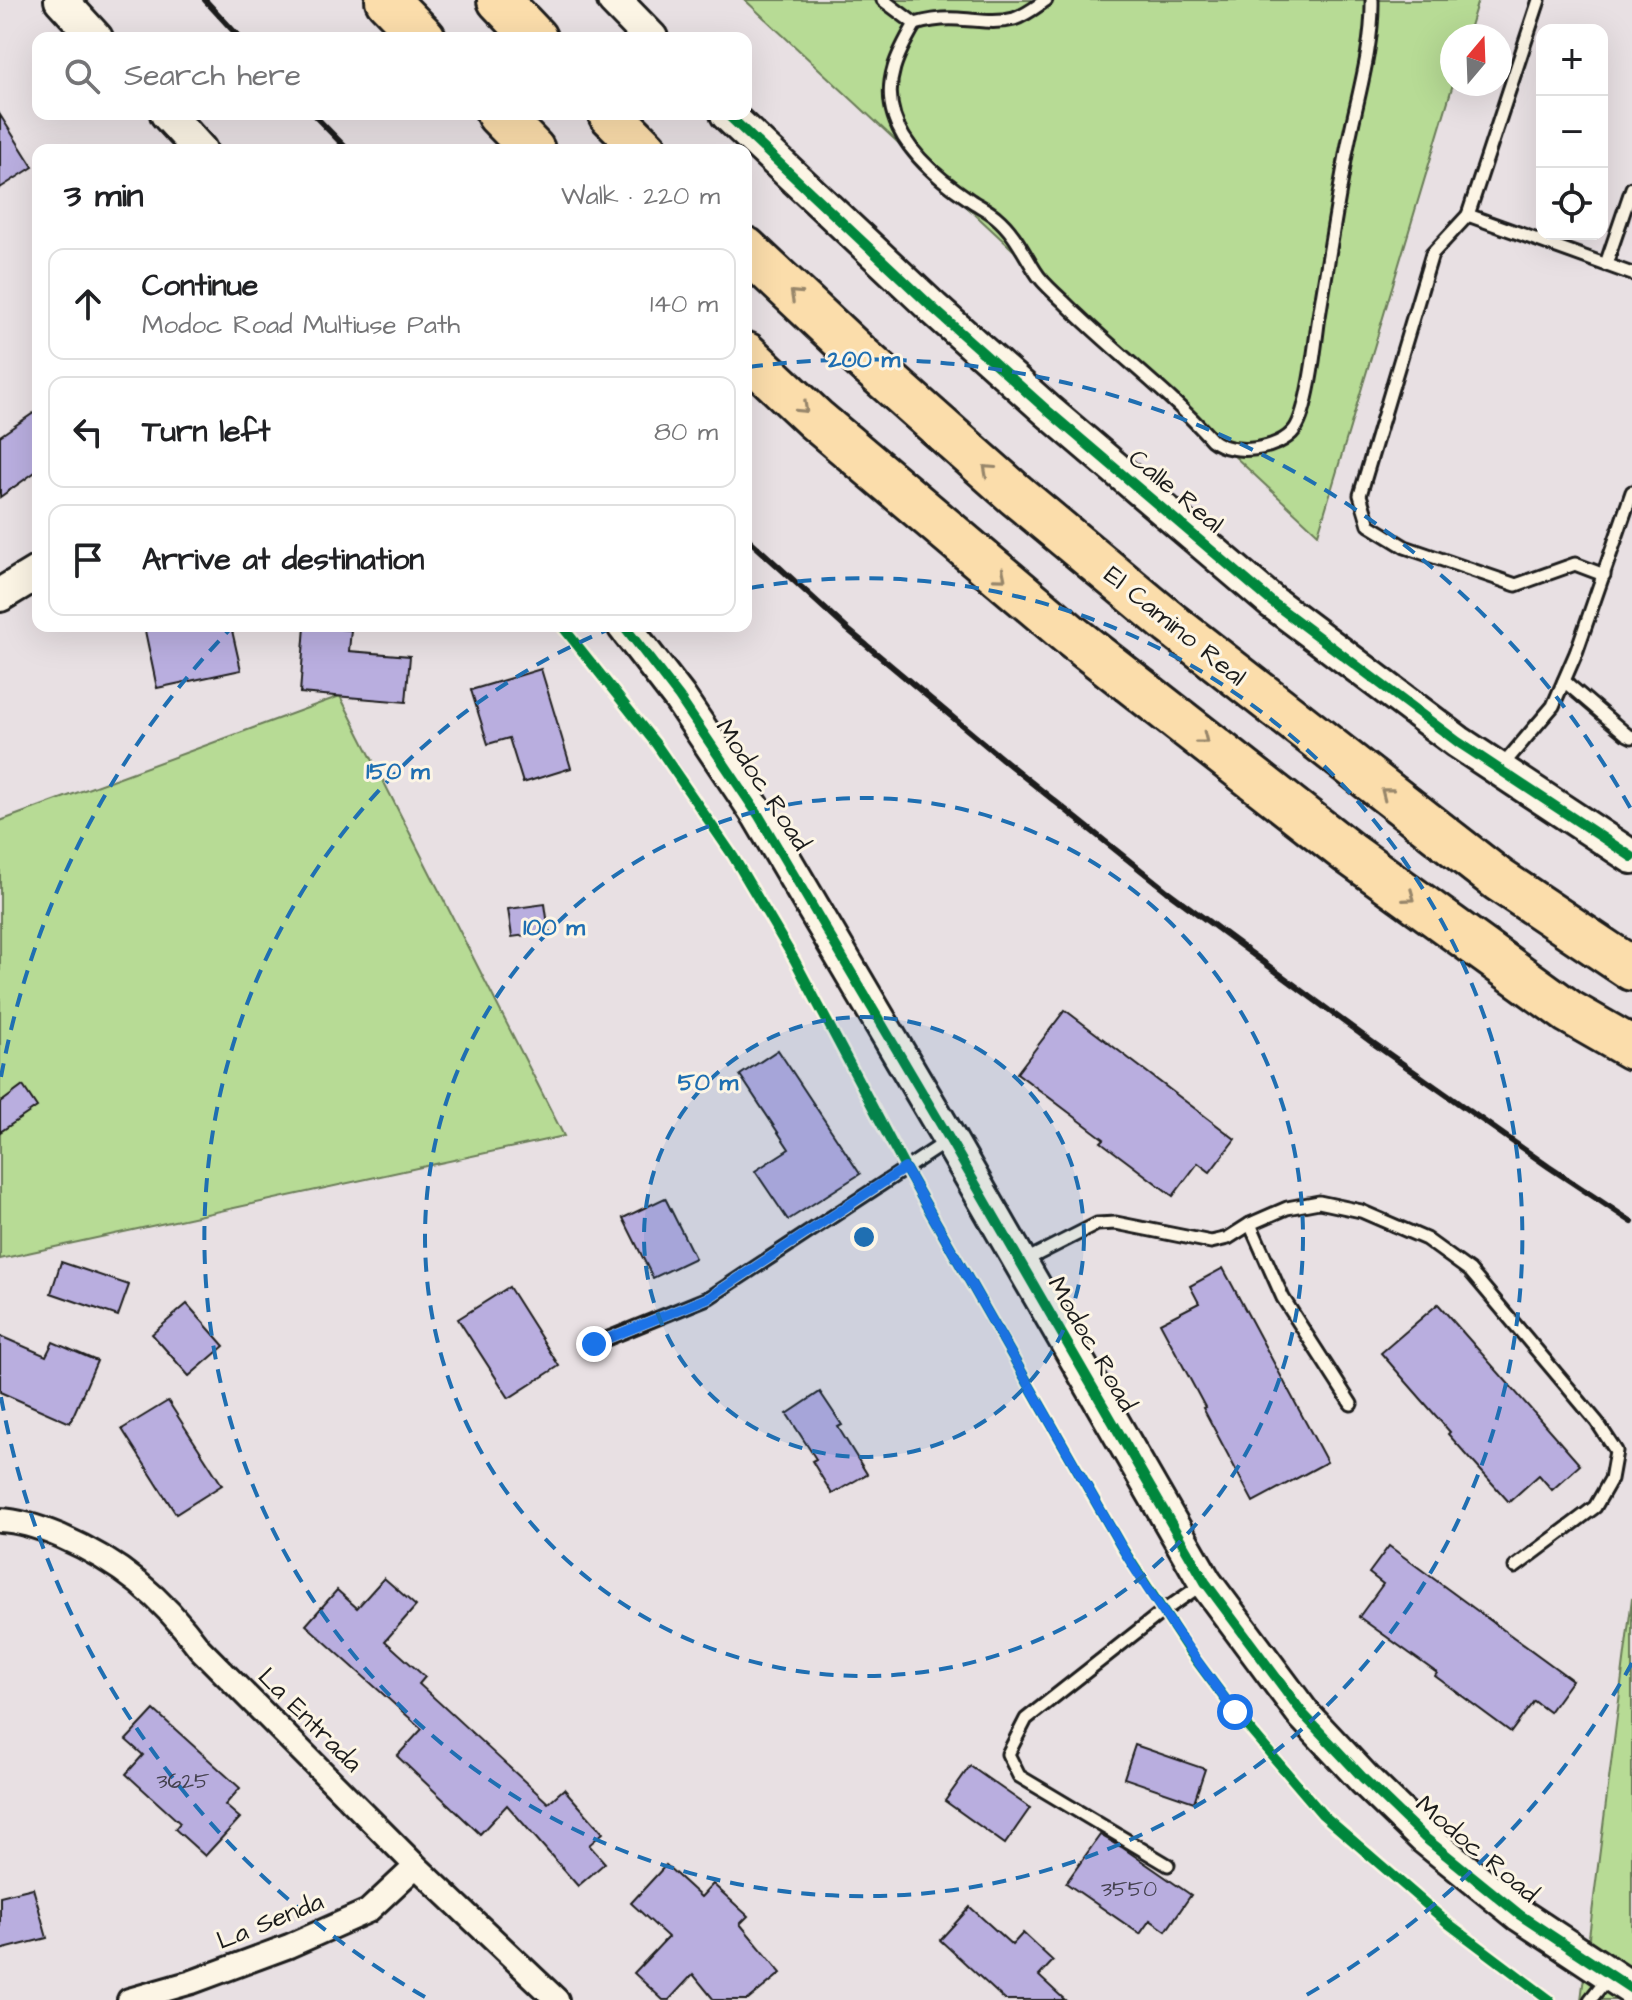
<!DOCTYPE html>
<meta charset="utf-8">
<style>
:root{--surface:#fff;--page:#f2f2f2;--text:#202124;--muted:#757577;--line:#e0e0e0}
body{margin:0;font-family:"Architects Daughter",sans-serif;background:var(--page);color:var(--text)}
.controls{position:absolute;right:24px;top:24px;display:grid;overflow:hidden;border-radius:16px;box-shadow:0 8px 32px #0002}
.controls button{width:72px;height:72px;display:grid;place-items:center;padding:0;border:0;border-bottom:2px solid var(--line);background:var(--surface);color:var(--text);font:40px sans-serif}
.compass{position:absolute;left:1440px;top:24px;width:72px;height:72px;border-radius:50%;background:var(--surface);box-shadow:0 8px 32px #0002;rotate:19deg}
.stop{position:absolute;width:24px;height:24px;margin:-18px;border:6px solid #1a73e8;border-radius:50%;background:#fff}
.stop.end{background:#1a73e8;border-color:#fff;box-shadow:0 2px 8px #0008}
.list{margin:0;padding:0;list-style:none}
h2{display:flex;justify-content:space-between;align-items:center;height:104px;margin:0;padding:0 32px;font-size:34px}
h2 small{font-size:26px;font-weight:400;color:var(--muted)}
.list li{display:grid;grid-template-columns:52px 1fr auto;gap:24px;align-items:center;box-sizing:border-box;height:112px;margin:0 16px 16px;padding:0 16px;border:2px solid var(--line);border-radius:16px}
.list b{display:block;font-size:30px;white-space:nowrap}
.list p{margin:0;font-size:26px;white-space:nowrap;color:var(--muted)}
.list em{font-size:26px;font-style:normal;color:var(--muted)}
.icon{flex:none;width:44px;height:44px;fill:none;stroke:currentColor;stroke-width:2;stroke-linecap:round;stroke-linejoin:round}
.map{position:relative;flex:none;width:1632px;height:2000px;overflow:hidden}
.search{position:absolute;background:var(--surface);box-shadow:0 8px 32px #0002;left:32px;top:32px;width:720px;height:88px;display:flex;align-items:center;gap:20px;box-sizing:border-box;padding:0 28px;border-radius:16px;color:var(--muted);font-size:30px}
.panel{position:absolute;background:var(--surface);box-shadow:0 8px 32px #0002;left:32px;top:144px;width:720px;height:488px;border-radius:16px}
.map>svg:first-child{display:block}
.green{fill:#b7db95;stroke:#6a7c58;stroke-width:2}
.building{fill:#b9aedf;stroke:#1c1c1c;stroke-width:2}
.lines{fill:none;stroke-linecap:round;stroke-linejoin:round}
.lane-casing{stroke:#1c1c1c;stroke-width:17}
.street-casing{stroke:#1c1c1c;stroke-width:28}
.secondary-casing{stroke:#1c1c1c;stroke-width:38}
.highway-casing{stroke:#1c1c1c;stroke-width:48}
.lane{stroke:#fcf5e5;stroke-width:11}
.street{stroke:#fcf5e5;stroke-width:22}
.secondary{stroke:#fcf5e5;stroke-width:32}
.highway{stroke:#fbddab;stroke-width:42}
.rail{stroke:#1c1c1c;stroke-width:6}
.cycleway-casing{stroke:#fcf5e5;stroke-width:15}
.cycleway{stroke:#00873e;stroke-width:10}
.oneway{stroke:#97866b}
.route{stroke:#1a73e8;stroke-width:10}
.ring{fill:none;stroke:#1f6fb2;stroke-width:4;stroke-dasharray:14 10}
.labels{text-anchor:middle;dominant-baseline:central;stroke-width:6;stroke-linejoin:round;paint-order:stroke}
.number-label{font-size:22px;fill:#43404d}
.street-label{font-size:26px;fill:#1c1c1c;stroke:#fcf5e5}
.centre{fill:#1f6fb2;stroke:#fcf5e5;stroke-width:4}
.ring-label{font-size:24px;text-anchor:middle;font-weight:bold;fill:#1f6fb2;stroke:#fcf5e5;stroke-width:6;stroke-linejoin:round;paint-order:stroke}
</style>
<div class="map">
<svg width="1632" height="2000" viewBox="0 0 1632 2000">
<rect width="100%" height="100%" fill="#e8e0e3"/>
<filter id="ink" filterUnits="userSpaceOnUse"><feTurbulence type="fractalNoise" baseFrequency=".0125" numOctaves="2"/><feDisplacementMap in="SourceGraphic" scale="16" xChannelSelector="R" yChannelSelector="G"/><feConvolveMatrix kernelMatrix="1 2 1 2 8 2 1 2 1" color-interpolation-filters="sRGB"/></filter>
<g filter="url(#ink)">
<g class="green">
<polygon points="745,0 1478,0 1467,36 1452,36 1453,84 1318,534"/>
<polygon points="340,696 564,1136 0,1259 0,821"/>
<polygon points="1632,1598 1632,2000 1581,2000"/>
</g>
<g class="building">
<polygon points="0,115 33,167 0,188"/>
<polygon points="38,410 38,470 0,497 0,436"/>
<polygon points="144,626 231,626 241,670 157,688"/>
<polygon points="305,626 351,630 349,651 410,656 406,702 300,693"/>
<polygon points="541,669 571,768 523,783 509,738 488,744 471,690"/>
<polygon points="545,904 549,932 512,937 508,909"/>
<polygon points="1065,1010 1235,1139 1210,1172 1198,1163 1173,1196 1101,1142 1104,1139 1017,1073"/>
<polygon points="778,1050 860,1174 788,1220 755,1171 789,1149 740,1075"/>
<polygon points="23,1086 37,1107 0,1132 0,1103"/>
<polygon points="665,1198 695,1258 653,1278 623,1218"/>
<polygon points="61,1262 129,1285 118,1316 51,1293"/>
<polygon points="1223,1268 1327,1462 1253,1502 1203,1408 1205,1407 1160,1323 1199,1303 1190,1286"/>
<polygon points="509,1287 559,1366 509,1398 458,1319"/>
<polygon points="187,1304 224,1346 189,1376 152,1334"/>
<polygon points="1438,1304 1580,1465 1552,1490 1539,1475 1509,1502 1448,1434 1450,1432 1381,1353"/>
<polygon points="0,1336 46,1356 53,1342 97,1361 70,1423 0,1392"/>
<polygon points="820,1392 842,1425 838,1427 867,1474 832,1494 812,1461 816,1459 787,1414"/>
<polygon points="168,1401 222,1485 176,1514 122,1429"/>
<polygon points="1389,1546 1572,1680 1549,1712 1534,1701 1511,1732 1435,1676 1437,1673 1359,1617 1383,1584 1369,1573"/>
<polygon points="384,1578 416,1606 385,1641 425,1677 419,1684 548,1803 564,1789 603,1833 589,1845 605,1863 578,1886 507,1805 480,1834 397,1756 422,1729 306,1625 337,1590 357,1608"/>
<polygon points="154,1710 240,1788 225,1805 240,1818 205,1856 175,1829 180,1823 126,1774 143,1755 126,1740"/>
<polygon points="1135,1745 1205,1769 1194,1802 1124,1778"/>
<polygon points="970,1766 1030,1808 1005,1844 945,1801"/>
<polygon points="1100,1835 1123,1848 1191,1895 1166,1931 1150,1920 1140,1934 1066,1883"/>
<polygon points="666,1865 701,1897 713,1884 748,1916 740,1924 781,1973 748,2000 714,2000 693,1974 669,2000 663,2000 634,1973 668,1937 631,1903"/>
<polygon points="33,1888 47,1938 0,1950 0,1896"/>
<polygon points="970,1907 1012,1945 1023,1933 1053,1961 1039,1976 1065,2000 1005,2000 940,1940"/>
</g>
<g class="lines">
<defs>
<g id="lane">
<path d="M883,0l32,24c14,-4 28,-6 43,-5 19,1 37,5 56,0 12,-4 22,-12 32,-19"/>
<polyline points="1539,0 1468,215 1632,274"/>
<path d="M915,24c-17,29 -32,57 -21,92 11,36 46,64 76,84 9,6 18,10 26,17 18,15 27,35 39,54 7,12 20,22 29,31 48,48 103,88 148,138 20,16 67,11 83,-11 13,-18 20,-82 23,-106 9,-56 18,-112 28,-168 9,-51 27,-103 26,-155"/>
<polyline points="1468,215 1432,254 1360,495 1369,525 1405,547 1516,585 1575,564 1604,575"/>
<polyline points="1606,264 1632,188"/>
<polyline points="1564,681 1626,734 1632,737"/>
<polyline points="1502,766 1553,706 1576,653 1632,492"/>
<polyline points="1250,1224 1283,1298 1351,1404"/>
<polyline points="1024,1261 1097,1224 1116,1223 1211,1242 1228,1238 1250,1224 1287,1208 1319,1202 1361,1211 1426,1239 1470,1271 1597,1422 1616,1451 1611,1479 1595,1507 1515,1567"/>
<polyline points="594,1344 710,1297 946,1142"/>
<polyline points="1168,1865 1019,1776 1008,1754 1026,1719 1162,1612 1204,1583"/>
<polyline points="1590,2000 1609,1976"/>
</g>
<g id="street">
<path d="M0,1520c21,1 41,8 60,16 60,26 102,61 140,113l216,217 141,134"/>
<polyline points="129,2000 192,1982 289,1946 368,1911 416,1866"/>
</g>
<g id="secondary">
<polyline points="61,0 96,38"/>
<polyline points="614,0 651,38"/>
<polyline points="167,114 200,150"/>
<polyline points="727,114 933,308 1048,411 1272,602 1458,742 1632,857"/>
<polyline points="0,595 38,572"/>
<polyline points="624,626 679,697 759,816 950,1140 1205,1582 1304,1715 1364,1779 1424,1837 1520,1915 1632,1989"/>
</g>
<g id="highway">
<polyline points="387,0 424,38"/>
<polyline points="499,0 535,38"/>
<polyline points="498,114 533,150"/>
<polyline points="610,114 646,150"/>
<polyline points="746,249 863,359 1015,494 1171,624 1499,880 1632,969"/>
<polyline points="746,354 815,419 1069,634 1349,853 1569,1012 1632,1048"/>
</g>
</defs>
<use href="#lane" class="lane-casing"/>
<use href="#street" class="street-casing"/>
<use href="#secondary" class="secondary-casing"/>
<use href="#highway" class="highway-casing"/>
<use href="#lane" class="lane"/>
<use href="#street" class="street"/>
<use href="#secondary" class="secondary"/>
<use href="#highway" class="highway"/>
<g class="rail">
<polyline points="205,0 240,38"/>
<polyline points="313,114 348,150"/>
<polyline points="746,537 846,628 1006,762 1167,891 1373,1043 1549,1167 1632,1222"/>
</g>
<defs>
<g id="cycleway">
<polyline points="727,114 933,308 1048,411 1272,602 1458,742 1632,857"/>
<polyline points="562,626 656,744 733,856 794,959 905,1168 1121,1546 1187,1648 1235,1712 1322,1814 1449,1924 1550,2000"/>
<polyline points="624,626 679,697 759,816 950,1140 1205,1582 1304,1715 1364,1779 1424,1837 1520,1915 1632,1989"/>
</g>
</defs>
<use href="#cycleway" class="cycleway-casing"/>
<use href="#cycleway" class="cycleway"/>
</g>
<defs><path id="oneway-chevron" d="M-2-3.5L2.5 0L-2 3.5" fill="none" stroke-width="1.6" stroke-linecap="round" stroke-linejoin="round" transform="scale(2)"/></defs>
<g class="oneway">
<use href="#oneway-chevron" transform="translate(795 295) rotate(-137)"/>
<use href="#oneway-chevron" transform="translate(803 408) rotate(43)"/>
<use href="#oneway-chevron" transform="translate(988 470) rotate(-138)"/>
<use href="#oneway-chevron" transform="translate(1001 576) rotate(40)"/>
<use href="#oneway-chevron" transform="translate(1203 739) rotate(38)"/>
<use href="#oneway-chevron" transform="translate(1386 793) rotate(-142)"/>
<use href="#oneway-chevron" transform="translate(1410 897) rotate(36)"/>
</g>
</g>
<g class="lines" filter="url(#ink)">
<path class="route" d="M594,1344l116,-47 195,-129 216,378c35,58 73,112 114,166"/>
</g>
<circle cx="864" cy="1237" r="220" fill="#1f6fb2" fill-opacity=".12"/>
<g class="ring">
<circle cx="864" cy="1237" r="220"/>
<circle cx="864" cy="1237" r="439"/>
<path d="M750 588A659 659 0 1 1 612 628"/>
<path d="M1632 1663A878 878 0 0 1 1303 1997M425 1997A878 878 0 0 1 1 1397M1 1077A878 878 0 0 1 232 627M749 367A878 878 0 0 1 1632 811"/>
</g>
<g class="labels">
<g class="number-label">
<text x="183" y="1781">3625</text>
<text x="1129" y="1889">3550</text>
</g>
<g class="street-label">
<text transform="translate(1176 491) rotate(40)">Calle Real</text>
<text transform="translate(1175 626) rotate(39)">El Camino Real</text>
<text transform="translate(763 785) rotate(57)">Modoc Road</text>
<text transform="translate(1092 1344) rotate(60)">Modoc Road</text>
<text transform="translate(310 1720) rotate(45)">La Entrada</text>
<text transform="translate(1477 1849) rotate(40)">Modoc Road</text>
<text transform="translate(270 1921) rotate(-22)">La Senda</text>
</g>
</g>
<circle cx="864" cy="1237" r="12" class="centre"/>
<g class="ring-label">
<text x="864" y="367">200 m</text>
<text x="398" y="779">150 m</text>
<text x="554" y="935">100 m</text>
<text x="708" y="1090">50 m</text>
</g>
</svg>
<div class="controls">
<button>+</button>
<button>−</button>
<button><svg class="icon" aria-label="locate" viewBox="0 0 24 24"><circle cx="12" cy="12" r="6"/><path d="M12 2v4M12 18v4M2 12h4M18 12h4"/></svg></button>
</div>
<svg class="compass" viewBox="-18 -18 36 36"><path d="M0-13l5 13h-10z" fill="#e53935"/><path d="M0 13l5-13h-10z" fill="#757577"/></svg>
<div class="stop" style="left:1235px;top:1712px"></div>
<div class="stop end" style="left:594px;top:1344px"></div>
<div class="search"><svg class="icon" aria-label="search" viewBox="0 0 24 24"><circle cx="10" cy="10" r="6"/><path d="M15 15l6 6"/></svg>Search here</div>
<section class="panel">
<h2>3 min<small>Walk · 220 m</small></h2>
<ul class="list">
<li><svg class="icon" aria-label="ahead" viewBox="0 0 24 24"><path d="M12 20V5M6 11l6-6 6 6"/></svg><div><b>Continue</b><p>Modoc Road Multiuse Path</p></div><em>140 m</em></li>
<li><svg class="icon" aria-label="left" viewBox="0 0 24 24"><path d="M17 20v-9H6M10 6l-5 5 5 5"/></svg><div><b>Turn left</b></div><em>80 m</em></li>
<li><svg class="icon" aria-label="arrive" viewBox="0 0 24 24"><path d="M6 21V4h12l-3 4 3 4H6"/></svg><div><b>Arrive at destination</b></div></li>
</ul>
</section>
</div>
